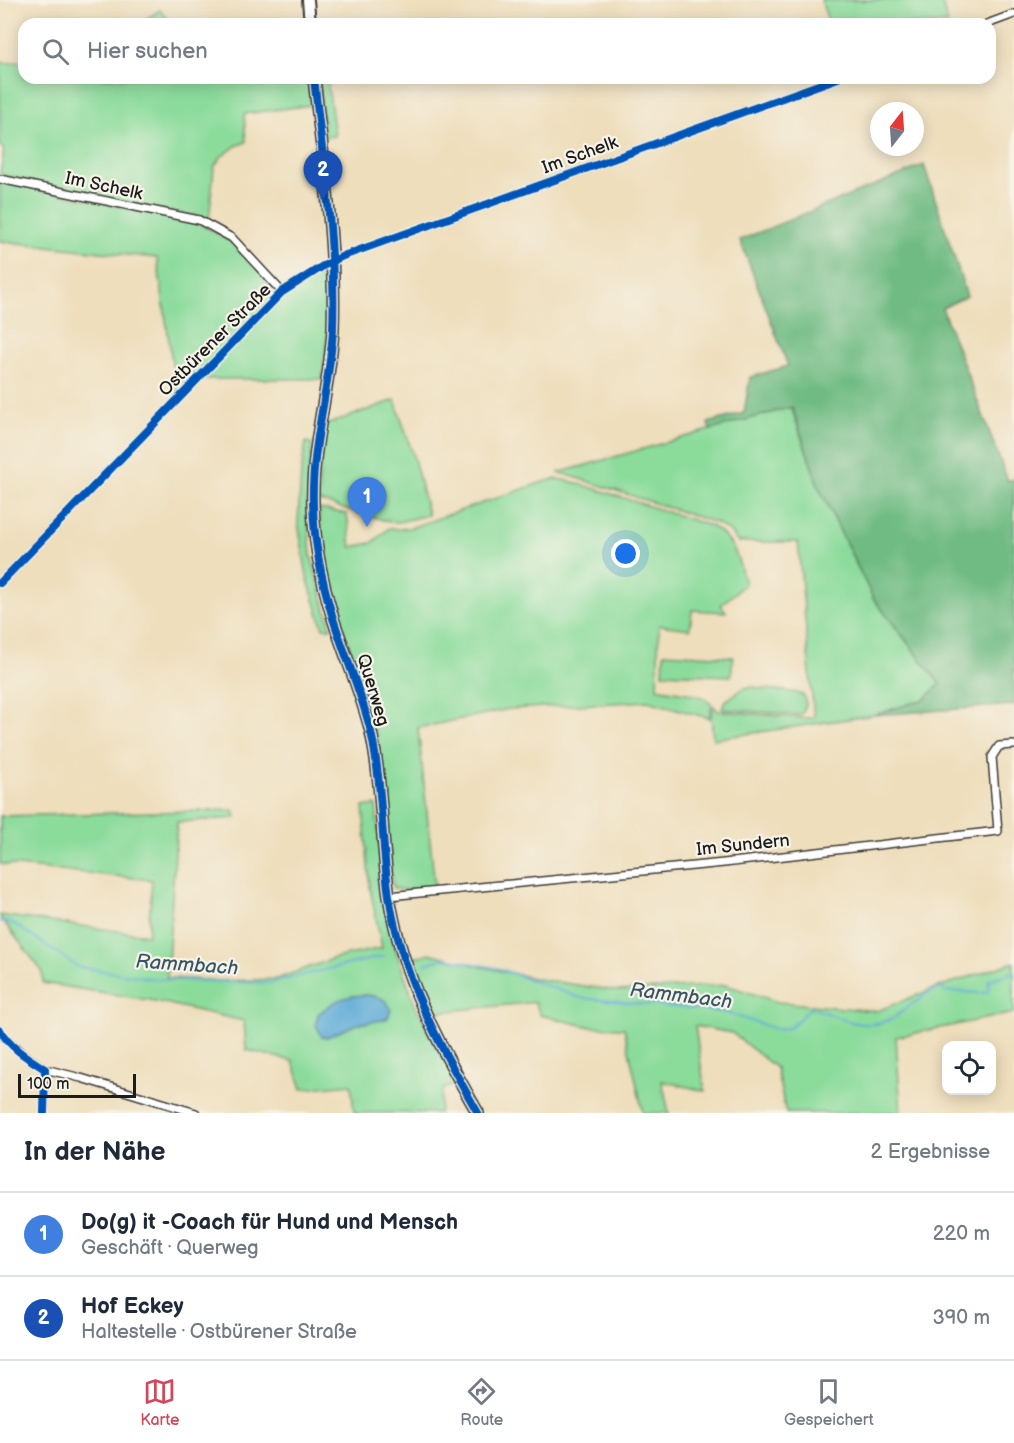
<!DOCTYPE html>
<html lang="de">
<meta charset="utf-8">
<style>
:root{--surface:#fff;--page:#f2f2f3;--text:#1f2937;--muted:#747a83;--line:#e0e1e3;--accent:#d1495b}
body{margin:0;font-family:"Balsamiq Sans",sans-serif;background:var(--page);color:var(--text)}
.controls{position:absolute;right:18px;bottom:18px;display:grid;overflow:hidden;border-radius:12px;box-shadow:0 3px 15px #0003}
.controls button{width:54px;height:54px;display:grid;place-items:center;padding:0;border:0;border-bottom:2px solid var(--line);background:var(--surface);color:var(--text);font:30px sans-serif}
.compass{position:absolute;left:870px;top:102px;width:54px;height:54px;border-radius:50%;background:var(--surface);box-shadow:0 3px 15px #0003;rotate:17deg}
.scale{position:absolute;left:18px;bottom:15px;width:118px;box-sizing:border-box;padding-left:6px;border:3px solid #1c1c1c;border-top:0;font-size:16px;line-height:21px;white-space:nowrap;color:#1c1c1c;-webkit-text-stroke:4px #f7f3e8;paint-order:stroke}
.you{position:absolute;left:626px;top:554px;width:21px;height:21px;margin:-15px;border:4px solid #fff;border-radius:50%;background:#1a73e8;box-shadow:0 0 0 9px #1a73e833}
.badge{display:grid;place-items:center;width:39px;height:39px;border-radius:50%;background:var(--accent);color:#fff;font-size:20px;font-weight:700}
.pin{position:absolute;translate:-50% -50px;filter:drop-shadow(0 2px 3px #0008)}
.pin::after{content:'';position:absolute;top:32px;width:21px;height:18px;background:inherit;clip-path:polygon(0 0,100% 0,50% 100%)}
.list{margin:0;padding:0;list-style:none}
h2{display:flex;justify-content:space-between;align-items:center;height:78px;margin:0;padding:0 24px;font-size:26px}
h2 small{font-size:20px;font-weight:400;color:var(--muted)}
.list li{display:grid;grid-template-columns:39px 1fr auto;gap:18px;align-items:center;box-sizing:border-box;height:84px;padding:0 24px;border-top:2px solid var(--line)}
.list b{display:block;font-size:22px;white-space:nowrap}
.list p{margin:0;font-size:20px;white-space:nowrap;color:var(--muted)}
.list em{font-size:20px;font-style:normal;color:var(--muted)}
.icon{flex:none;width:33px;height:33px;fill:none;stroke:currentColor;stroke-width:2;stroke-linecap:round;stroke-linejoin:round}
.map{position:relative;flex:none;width:1014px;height:1113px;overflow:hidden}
.search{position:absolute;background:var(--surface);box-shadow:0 3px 15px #0003;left:18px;right:18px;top:18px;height:66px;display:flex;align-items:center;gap:15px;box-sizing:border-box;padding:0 21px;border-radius:18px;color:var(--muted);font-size:22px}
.sheet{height:246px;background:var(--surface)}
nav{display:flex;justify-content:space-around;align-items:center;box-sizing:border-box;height:84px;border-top:2px solid var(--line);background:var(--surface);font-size:16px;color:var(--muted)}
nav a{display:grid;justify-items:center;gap:3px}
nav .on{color:var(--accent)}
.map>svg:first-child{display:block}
.green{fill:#8bdb9b;stroke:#547c5c;stroke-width:1.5}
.forest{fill:#70bb83;stroke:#466c50;stroke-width:1.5}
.water{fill:#5eacd7;stroke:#3d647a;stroke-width:1.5}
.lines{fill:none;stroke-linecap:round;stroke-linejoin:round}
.stream{stroke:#5eacd7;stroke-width:2}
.street-casing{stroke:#3c3934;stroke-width:10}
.secondary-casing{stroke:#3c3934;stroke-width:14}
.street{stroke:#fff;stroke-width:7}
.secondary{stroke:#fff;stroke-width:10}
.cycleway-casing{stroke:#f7f3e8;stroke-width:11}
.cycleway{stroke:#0057b8;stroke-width:8}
.labels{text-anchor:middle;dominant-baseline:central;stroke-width:4.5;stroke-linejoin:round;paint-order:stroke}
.street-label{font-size:18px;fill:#1c1c1c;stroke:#f7f3e8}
.water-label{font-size:20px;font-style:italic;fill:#365667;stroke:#f7f3e8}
</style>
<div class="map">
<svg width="1014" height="1113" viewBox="0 0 1014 1113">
<rect width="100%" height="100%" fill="#f7f3e8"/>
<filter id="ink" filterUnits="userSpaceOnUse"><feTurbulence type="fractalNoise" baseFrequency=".0167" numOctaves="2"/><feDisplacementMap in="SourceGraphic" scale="12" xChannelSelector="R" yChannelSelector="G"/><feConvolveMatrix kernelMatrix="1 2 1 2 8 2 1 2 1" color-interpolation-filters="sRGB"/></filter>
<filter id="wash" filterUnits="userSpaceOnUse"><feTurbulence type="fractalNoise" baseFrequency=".008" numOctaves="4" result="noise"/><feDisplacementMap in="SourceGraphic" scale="24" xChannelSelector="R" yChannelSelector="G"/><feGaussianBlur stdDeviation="1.35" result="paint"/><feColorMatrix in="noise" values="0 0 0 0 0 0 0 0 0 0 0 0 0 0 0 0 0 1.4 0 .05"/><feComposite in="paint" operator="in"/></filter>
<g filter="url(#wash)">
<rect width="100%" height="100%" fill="#eedebc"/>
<g class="green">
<polygon points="821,0 941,0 948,24 829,24"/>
<polygon points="160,10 172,24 138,24"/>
<polygon points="24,62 24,78 309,78 311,105 244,114 246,142 236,146 221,157 214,167 209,221 200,217 113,201 0,174 4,150 0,146 0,63"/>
<polygon points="319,78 327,78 335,136 324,137"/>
<polygon points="0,181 199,223 231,241 271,284 271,301 177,397 157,258 0,241"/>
<polygon points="313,276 321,277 328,283 328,332 322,379 199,379 284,293"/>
<polygon points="395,400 414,458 428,515 399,522 390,522 318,501 320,469 325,425"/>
<polygon points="791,407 819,488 873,598 940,684 925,699 874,715 713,739 711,717 714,706 718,711 804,718 814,718 798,542 738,542 729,531 716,523 568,475 558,473"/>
<polygon points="306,442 312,444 307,509 311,555 331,628 323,628 307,577 298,522 301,473"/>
<path d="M554,479l10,1 13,3 134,43c24,14 27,32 34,58l-24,21 5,7 -34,-2 -2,19 -31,-4 -2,63c17,5 42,2 55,17l-3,13 -61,-17 -139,8 -91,19 17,160 -31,2 -11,-2 -17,-153 -12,-47 -26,-74 -10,-36 -7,-35 -2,-34 28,5 4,33 21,-4 17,-15 11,1 13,-2 127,-44z"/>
<polygon points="664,653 733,657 731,676 663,673"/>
<polygon points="752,687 798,693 804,696 806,704 803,713 799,715 722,709 724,702 744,688"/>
<polygon points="376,805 384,900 396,951 416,1007 457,1084 443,1089 439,1113 354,1113 351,1084 302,1089 293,1061 246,1050 244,1021 155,1001 43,983 42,971 0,917 0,915 148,935 152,880 0,864 0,816 234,810 236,818 177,822 167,978 223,981 277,979 335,958 382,948 370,888 363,807"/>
<polygon points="429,953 475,965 538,979 617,991 726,985 778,1002 877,1011 930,990 1014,962 1014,1013 896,1037 901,1113 786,1113 776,1068 732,1033 695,1026 705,1091 662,1081 669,1113 643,1113 624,1028 591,1027 540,1015 535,1002 431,1013 409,960"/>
</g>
<polygon class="forest" points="924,165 967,296 942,308 1008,481 1014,479 1014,705 874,715 925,699 940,684 873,598 819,488 792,407 710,430 708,423 744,413 750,377 788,366 740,240"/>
<path class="water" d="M365,995c13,1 20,2 26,14l-3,9 -5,2 -25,4 -31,13h-5l-6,-12 2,-11c17,-14 25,-18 47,-19z"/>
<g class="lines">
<g class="stream">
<polyline points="0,921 14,924 78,967 156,979 269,983 384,956"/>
<path d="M425,964l20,-6 55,11 81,29 142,14 57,18 11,-3 19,-19c18,3 37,16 54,16 16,1 31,-5 42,-16 3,-4 9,-5 12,-7 7,-7 14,-12 24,-13l3,3 38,2 5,-1 1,-12 25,-8"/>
</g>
</g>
</g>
<g filter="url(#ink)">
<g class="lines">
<defs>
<g id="street">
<polyline points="987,24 1014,14"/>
<polyline points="0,179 199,220 232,238 282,292"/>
<polyline points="0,583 282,292 323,266 343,256 838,78"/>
<polyline points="389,896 724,863 998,831 992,757 999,746 1014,745"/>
<polyline points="0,1030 3,1036 23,1054 45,1069 81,1078 196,1113"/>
<polyline points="44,1113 45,1069"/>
</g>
<g id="secondary">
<polyline points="308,0 310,24"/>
<path d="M314,78c9,83 22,167 19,251 -3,59 -22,116 -20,175 1,38 8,74 19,111 12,39 29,76 39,117 12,54 10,110 18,164 12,79 50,149 89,217"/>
</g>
</defs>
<use href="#street" class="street-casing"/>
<use href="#secondary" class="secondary-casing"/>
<use href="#street" class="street"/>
<use href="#secondary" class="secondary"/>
<defs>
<g id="cycleway">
<path d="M314,78c9,83 22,167 19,251 -3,59 -22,116 -20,175 1,38 8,74 19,111 12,39 29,76 39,117 12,54 10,110 18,164 12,79 50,149 89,217"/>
<polyline points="0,583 282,292 323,266 343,256 838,78"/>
<path d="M0,1030c9,17 29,29 45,39l-1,44"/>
</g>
</defs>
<use href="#cycleway" class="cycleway-casing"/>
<use href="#cycleway" class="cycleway"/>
</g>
</g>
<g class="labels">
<g class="street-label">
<text transform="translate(580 155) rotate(-20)">Im Schelk</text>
<text transform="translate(104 186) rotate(12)">Im Schelk</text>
<text transform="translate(215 340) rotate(-45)">Ostbürener Straße</text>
<text transform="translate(373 690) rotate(73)">Querweg</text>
<text transform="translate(743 845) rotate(-6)">Im Sundern</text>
</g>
<g class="water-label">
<text transform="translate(187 965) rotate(4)">Rammbach</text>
<text transform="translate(681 996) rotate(7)">Rammbach</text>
</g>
</g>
</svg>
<div class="controls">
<button><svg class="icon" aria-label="locate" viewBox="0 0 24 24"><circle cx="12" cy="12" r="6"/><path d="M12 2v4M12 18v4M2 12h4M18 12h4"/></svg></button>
</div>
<svg class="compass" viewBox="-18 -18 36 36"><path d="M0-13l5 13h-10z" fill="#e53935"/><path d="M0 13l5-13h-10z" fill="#747a83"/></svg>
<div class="scale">100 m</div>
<div class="you"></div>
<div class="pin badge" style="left:367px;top:527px;background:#3f7fe0">1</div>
<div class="pin badge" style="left:323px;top:200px;background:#1a4fb4">2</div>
<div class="search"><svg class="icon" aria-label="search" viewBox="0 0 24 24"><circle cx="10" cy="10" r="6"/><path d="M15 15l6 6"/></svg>Hier suchen</div>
</div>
<section class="sheet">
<h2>In der Nähe<small>2 Ergebnisse</small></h2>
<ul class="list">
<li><span class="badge" style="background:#3f7fe0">1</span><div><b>Do(g) it -Coach für Hund und Mensch</b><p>Geschäft · Querweg</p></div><em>220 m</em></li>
<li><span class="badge" style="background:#1a4fb4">2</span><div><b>Hof Eckey</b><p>Haltestelle · Ostbürener Straße</p></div><em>390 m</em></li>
</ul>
</section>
<nav>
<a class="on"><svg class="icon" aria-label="map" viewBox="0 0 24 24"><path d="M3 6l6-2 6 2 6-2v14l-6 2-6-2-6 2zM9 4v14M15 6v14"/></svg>Karte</a>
<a><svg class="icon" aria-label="directions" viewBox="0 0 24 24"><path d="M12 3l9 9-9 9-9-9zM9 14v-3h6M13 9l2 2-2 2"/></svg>Route</a>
<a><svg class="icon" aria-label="saved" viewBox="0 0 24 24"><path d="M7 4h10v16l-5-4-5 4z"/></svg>Gespeichert</a>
</nav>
